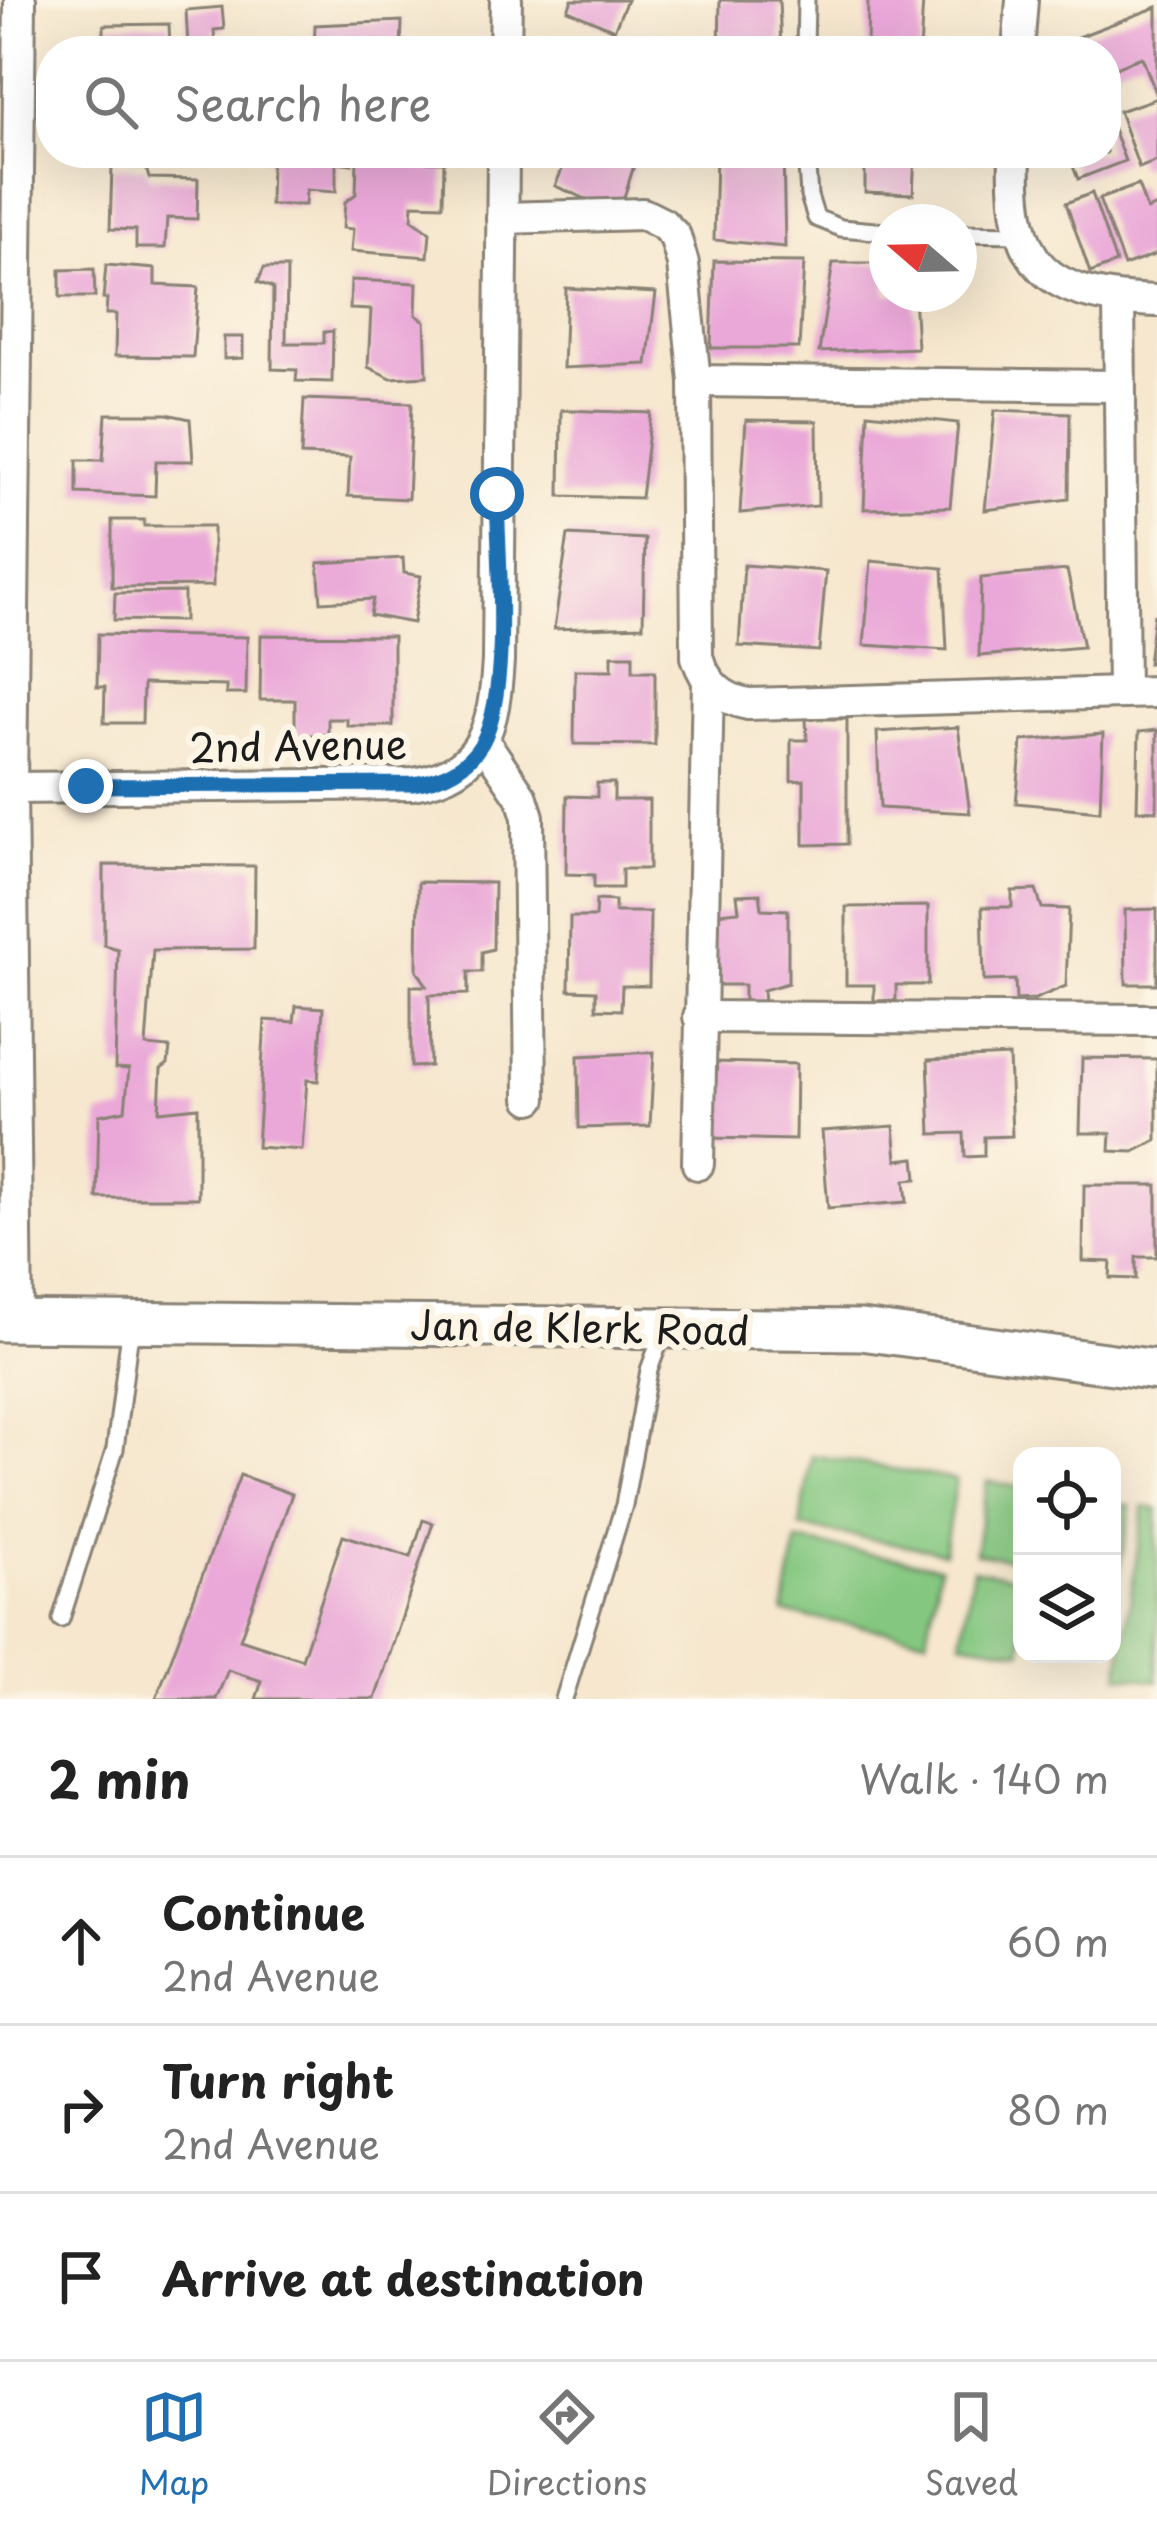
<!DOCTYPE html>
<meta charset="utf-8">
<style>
:root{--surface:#fff;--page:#f6f6f6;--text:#222;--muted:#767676;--line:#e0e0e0;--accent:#1f6fb2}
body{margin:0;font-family:"Playpen Sans",sans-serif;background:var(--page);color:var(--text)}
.controls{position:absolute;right:36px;bottom:36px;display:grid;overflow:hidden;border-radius:24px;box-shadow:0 12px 48px #0002}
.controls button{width:108px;height:108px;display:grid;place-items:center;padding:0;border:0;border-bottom:3px solid var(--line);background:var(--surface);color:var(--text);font:60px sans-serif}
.compass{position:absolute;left:869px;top:204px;width:108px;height:108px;border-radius:50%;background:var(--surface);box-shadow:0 12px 48px #0002;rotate:290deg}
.stop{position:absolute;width:36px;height:36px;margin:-27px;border:9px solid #1f6fb2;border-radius:50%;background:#fff}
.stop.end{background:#1f6fb2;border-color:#fff;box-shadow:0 3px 12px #0008}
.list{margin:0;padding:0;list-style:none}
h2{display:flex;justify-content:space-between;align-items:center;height:156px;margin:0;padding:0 48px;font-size:51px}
h2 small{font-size:39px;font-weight:400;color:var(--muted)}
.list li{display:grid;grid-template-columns:78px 1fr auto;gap:36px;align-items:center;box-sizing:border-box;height:168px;padding:0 48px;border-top:3px solid var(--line)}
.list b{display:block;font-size:45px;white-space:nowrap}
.list p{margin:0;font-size:39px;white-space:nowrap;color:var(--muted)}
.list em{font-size:39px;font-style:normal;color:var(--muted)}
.icon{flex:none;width:66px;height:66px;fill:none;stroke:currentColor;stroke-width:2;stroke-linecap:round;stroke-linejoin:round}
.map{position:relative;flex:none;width:1157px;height:1699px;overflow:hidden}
.search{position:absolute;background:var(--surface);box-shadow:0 12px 48px #0002;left:36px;right:36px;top:36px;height:132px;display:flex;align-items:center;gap:30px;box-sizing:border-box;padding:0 42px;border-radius:48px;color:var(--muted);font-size:45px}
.sheet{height:660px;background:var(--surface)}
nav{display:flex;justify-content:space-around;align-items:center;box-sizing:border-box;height:168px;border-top:3px solid var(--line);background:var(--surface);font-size:33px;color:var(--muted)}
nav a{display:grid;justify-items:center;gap:6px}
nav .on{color:var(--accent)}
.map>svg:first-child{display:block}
.green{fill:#84c780;stroke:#50724e;stroke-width:3}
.building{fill:#eaa8d8}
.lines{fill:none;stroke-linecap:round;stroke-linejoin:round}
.service-casing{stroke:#898275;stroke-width:21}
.minor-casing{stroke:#898275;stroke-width:36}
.tertiary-casing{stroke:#898275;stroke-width:45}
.service{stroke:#fff;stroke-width:15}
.minor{stroke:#fff;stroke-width:30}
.tertiary{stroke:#fff;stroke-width:39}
.route{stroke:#1f6fb2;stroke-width:15}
.labels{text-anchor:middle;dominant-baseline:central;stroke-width:12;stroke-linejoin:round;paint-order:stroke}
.street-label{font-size:39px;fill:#1c1c1c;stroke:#fcf5e5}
</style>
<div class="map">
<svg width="1157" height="1699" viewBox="0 0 1157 1699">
<rect width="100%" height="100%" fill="#fcf5e5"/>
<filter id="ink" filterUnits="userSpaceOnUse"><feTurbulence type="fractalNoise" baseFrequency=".00833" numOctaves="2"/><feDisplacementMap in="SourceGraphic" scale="24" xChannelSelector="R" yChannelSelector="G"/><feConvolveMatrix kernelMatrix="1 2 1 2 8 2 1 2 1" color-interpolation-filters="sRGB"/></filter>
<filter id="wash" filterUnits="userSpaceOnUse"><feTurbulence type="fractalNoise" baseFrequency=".004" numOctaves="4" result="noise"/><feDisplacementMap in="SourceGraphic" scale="48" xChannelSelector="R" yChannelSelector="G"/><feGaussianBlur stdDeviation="2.7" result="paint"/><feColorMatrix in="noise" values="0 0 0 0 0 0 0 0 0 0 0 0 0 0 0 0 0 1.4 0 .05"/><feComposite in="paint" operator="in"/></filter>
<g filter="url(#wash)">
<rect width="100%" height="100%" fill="#f6e7ce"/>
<g class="green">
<polygon points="812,1455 956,1480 944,1552 800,1527"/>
<polygon points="987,1481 1022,1488 1022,1562 975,1553"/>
<polygon points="1112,1503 1131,1506 1118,1578 1112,1577"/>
<polygon points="1144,1507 1157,1509 1157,1681 1119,1675"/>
<polygon points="797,1541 940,1566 927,1638 784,1613"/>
<polygon points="973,1569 1022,1578 1022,1651 961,1641"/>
</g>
<g id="blocks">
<g class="building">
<polygon points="572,0 627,0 614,30 568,10"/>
<polygon points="720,0 779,0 781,51 719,51"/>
<polygon points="868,0 923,0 920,51 867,51"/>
<polygon points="222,7 224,29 214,30 215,45 188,46 186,10"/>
<polygon points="1157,7 1157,96 1142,57 1106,71 1106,51 1041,51"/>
<polygon points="402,21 401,51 314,51 315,25"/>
<polygon points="169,24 170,51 104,51 104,25"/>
<polygon points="1157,98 1157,161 1139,168 1119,111"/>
<polygon points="1111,124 1125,161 1078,179 1068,153 1106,153 1106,126"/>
<polygon points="262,153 353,153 352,164 336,162 336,192 306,190 305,205 270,205 271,159 262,158"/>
<polygon points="569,153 638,153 619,213 555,186"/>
<polygon points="716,153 783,153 785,247 714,240"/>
<polygon points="865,153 915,153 913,194 865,192"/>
<polygon points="357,159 444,162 443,205 413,204 412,219 430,232 428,257 351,251 353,229 343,228 345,202 356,194"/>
<polygon points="112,167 146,168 149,178 198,179 197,219 167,218 165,248 136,248 136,230 110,229"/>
<polygon points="1138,185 1147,210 1157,206 1157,254 1124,266 1099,199"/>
<polygon points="1092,193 1116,263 1090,273 1066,203"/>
<polygon points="714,261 804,262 799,348 711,348"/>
<polygon points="833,263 887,263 887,294 914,294 917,348 819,352"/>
<polygon points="106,265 155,269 155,285 198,287 193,357 115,356 116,314 106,314 107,299 103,299"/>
<polygon points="264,268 287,268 286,343 324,343 324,332 333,331 332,382 296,381 297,370 272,369 273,288 258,282"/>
<polygon points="94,269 95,297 60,297 60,270"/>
<polygon points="351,280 417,283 416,315 425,321 427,376 391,378 368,367 371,310 350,309"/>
<polygon points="566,288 656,293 647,364 563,368"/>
<polygon points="224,337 243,337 243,358 224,359"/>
<polygon points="304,399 412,403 408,499 348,496 350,457 301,455"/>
<polygon points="561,410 651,413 641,498 560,496"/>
<polygon points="995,410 1070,413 1069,499 985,510"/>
<polygon points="868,413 958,423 950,507 864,509"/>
<polygon points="106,414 167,414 190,419 193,461 156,461 155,496 77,493 77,460 103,460"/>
<polygon points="746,420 817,421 818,506 740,513"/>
<polygon points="112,520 144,520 144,526 213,526 213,586 112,587"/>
<polygon points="568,535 645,539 643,626 554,629"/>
<polygon points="403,558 404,573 421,576 413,623 370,615 373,599 321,602 318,563"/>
<polygon points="871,561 943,568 947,650 864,645"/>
<polygon points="744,565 826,571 819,651 739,646"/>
<polygon points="1067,570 1083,647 979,656 981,578"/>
<polygon points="184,592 184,621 114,620 115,593"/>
<polygon points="1154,614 1157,662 1148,663"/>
<polygon points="98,634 247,637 246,694 226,694 226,686 143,684 142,723 104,723 105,687 97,687"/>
<polygon points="261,635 393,636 393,726 347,726 347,719 328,719 328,735 295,735 295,700 260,700"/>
<polygon points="612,655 633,655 633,671 655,671 655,745 574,744 575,670 612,670"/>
<polygon points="806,719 847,719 847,844 804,845 804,780 791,781 791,740 807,740"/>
<polygon points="958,727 970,813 880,808 877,732"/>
<polygon points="1157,730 1157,811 1137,810 1139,732"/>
<polygon points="1103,734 1100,811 1016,803 1022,741"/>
<polygon points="597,783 614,783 614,800 649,800 649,869 622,869 622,888 594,888 594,875 566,874 567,796 597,797"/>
<polygon points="104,865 255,866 254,949 153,950 146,1046 170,1048 168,1064 161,1069 159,1111 198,1107 198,1198 97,1198 99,1115 125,1110 129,1069 115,1068 118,949 104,945"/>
<polygon points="418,882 494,883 493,949 482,952 482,972 468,972 468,994 429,995 430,1066 411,1067 411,986 427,986 417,970"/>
<polygon points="1036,890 1042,908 1069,909 1066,986 1035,999 1016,1000 1015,980 984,981 982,907 1012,907 1012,891"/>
<polygon points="760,894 762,909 788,910 788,983 763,990 764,1004 744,1001 744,985 707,985 708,914 739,911 737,895"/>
<polygon points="596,900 615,901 615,912 650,912 649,986 622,986 621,1010 596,1009 596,991 569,990 570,917 595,917"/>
<polygon points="928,906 928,985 896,985 896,1000 874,1001 874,985 846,985 846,907"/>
<polygon points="1157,909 1157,984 1126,984 1125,910"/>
<polygon points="296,1006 323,1008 318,1081 307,1080 302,1150 257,1147 265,1020 294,1022"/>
<polygon points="654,1052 650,1126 579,1128 578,1056"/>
<polygon points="1009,1056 1012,1136 984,1137 984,1156 965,1157 964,1133 931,1134 928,1060"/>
<polygon points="1082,1058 1157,1059 1157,1140 1134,1152 1110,1151 1111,1133 1080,1133"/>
<polygon points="712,1062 796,1064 795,1140 711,1138"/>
<polygon points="894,1126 897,1160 915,1158 917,1179 905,1180 907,1202 828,1208 822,1131"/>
<polygon points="1084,1185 1157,1185 1157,1257 1136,1257 1136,1279 1110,1278 1111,1262 1083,1261"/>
<polygon points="240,1475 292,1494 240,1639 302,1659 343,1535 411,1557 423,1520 433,1523 375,1699 256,1699 262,1681 228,1670 216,1699 156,1699"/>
</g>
</g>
</g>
<g filter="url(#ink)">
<use href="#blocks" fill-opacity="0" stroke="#898275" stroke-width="3"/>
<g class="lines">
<defs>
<g id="service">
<polyline points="805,51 806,0"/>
<polyline points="806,153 809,196 816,218 841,228 887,232"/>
<polyline points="959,233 1019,234"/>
<polyline points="61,1619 115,1449 131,1323"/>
<polyline points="564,1699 624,1505 649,1370 663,1332"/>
</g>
<g id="minor">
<polyline points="505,51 506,0"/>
<polyline points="1018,51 1022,0"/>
<path d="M1015,153c-4,114 29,144 142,148"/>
<path d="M502,218l141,-4 20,10 12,12 8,28 12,117 2,276c9,27 24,42 51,47l409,-12"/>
<polyline points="1119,299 1123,693"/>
<polyline points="695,381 1117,386"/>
<polyline points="483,740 522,798 528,817 531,1098"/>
<path d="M11,788l402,-4c72,-11 81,-59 85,-123l5,-508"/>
<polyline points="699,1017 1157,1020"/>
<polyline points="698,1164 708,681"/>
<polyline points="17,1321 11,788 20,0"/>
</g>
<polyline id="tertiary" points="0,1321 861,1330 1157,1370"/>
</defs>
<use href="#service" class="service-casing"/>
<use href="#minor" class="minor-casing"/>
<use href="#tertiary" class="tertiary-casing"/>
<use href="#service" class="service"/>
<use href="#minor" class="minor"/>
<use href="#tertiary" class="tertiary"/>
</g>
</g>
<g class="lines" filter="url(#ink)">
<path class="route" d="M86,786l327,-2c28,-4 54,-16 69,-41 29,-53 16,-186 15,-249"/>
</g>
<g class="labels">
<g class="street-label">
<text transform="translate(298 744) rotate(-1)">2nd Avenue</text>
<text transform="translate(580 1326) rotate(1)">Jan de Klerk Road</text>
</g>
</g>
</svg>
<div class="controls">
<button><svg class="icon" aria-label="locate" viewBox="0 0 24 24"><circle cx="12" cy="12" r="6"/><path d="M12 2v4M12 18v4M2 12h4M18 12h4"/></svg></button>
<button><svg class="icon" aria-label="layers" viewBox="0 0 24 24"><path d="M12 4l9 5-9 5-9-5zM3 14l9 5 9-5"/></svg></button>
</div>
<svg class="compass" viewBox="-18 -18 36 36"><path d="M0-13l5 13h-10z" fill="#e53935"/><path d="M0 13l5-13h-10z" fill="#767676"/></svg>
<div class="stop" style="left:497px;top:494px"></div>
<div class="stop end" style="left:86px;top:786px"></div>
<div class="search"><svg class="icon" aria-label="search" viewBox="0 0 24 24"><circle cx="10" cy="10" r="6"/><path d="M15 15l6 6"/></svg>Search here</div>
</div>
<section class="sheet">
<h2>2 min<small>Walk · 140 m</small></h2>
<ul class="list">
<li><svg class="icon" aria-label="ahead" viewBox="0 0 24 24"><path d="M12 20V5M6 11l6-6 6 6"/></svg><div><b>Continue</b><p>2nd Avenue</p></div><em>60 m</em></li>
<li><svg class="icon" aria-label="right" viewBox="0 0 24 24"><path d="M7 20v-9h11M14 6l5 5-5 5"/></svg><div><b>Turn right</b><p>2nd Avenue</p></div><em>80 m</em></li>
<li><svg class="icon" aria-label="arrive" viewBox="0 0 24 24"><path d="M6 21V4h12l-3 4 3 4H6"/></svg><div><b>Arrive at destination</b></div></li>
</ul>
</section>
<nav>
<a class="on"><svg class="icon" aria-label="map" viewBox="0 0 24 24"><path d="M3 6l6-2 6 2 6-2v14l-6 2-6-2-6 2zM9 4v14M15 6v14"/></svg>Map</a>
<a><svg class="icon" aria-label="directions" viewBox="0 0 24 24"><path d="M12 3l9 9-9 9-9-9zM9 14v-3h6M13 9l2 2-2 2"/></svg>Directions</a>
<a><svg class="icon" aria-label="saved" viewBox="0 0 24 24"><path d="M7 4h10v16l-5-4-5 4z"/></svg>Saved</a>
</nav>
